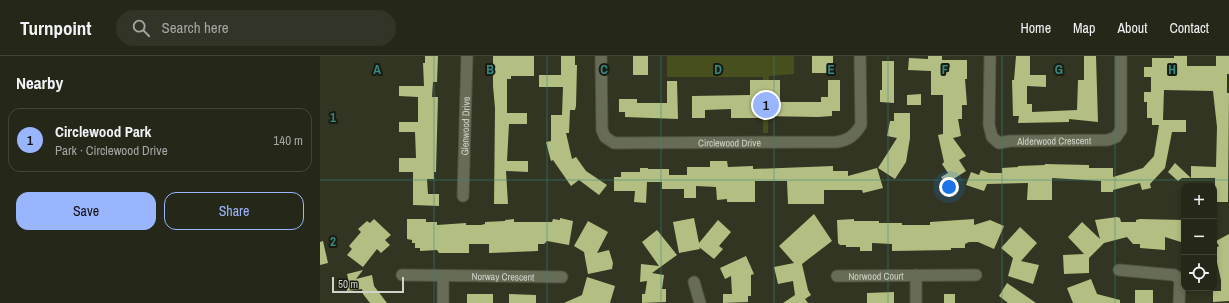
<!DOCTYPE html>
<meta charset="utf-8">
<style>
:root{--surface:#252819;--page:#313426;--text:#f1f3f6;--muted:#a3a6a2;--line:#424438;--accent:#99b5fd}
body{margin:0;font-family:"Archivo Narrow",sans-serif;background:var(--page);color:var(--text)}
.controls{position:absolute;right:12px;bottom:12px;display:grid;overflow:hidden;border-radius:8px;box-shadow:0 2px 6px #0003}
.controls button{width:36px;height:36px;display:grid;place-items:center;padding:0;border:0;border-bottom:1px solid var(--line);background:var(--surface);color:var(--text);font:20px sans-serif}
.scale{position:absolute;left:12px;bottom:10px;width:72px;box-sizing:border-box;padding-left:4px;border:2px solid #d0d3c7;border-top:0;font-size:11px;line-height:14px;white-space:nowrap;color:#d0d3c7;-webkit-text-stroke:3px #191b12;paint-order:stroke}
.you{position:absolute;left:629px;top:131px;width:14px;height:14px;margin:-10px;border:3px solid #fff;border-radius:50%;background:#1a73e8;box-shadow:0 0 0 6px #1a73e833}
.badge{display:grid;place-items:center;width:26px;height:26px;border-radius:50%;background:var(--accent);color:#111;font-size:13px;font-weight:700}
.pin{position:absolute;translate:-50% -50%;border:2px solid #fff;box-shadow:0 1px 4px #0006}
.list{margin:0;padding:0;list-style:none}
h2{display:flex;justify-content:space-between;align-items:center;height:52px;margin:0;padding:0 16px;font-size:17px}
h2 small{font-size:13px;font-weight:400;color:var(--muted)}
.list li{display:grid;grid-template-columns:26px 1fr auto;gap:12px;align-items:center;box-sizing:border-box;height:64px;margin:0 8px 8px;padding:0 8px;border:1px solid var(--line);border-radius:12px}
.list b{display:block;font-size:15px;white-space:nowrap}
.list p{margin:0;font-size:13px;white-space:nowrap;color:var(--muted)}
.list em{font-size:13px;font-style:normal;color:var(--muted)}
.actions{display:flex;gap:8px;padding:12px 16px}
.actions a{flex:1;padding:9px 0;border:1px solid var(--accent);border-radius:12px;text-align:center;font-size:14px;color:var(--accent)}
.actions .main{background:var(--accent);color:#111}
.icon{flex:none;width:22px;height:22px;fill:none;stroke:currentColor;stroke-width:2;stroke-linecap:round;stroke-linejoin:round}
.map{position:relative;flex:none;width:909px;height:247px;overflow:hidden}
header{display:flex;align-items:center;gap:24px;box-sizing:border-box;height:56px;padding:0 20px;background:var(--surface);border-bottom:1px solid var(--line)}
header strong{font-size:19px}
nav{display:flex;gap:22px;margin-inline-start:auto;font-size:14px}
.search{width:280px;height:36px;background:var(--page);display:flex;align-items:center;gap:10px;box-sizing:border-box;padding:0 14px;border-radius:22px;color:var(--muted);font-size:15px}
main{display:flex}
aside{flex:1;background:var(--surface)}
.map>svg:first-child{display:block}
.green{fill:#474f1d}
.building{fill:#b3bf82}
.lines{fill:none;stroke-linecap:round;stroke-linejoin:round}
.street-casing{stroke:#505342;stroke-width:13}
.street{stroke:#676c56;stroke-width:11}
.grid{fill:none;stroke:#368980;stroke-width:1;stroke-opacity:0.55}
.labels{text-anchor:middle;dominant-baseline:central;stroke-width:4;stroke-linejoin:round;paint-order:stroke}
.street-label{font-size:10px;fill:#d0d3c7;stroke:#191b12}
.grid-label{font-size:13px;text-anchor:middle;font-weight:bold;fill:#368980;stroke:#191b12;stroke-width:4;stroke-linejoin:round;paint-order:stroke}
</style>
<header>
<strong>Turnpoint</strong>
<div class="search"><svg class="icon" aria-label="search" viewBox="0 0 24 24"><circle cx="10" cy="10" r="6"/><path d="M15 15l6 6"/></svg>Search here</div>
<nav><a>Home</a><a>Map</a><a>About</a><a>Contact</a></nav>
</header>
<main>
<aside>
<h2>Nearby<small></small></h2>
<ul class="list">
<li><span class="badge">1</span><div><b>Circlewood Park</b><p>Park · Circlewood Drive</p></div><em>140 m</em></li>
</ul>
<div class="actions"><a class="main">Save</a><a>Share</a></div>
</aside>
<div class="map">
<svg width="909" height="247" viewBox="0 0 909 247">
<rect width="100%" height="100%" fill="#313521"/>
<polygon class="green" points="347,0 474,0 474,18 449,20 448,77 443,77 443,21 347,21"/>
<g class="building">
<polygon points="105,0 118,0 117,26 113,26 112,41 118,41 116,116 114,116 114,123 107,123 108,138 119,138 119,150 93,149 93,116 79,116 79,102 96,102 95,76 79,76 79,66 98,66 98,41 79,40 79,30 104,30 103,7 105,7"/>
<polygon points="173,0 214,0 214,20 191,20 191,23 187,23 187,57 207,57 207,68 189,68 187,105 208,105 208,116 186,115 188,148 174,148 175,52 173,30"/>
<polygon points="241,0 255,0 255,9 257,9 256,50 255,54 250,54 249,77 246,77 252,103 256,101 266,115 287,129 279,139 259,124 251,130 233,104 231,105 226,86 231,85 231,59 242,59 243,31 219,31 219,19 241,19"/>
<rect x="313" y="0" width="15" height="19"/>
<rect x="492" y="0" width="21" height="17"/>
<polygon points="608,0 622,0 622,4 647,4 647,23 645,23 647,49 642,49 642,63 638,63 641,80 633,82 646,100 639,104 646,115 626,128 621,121 628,117 622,108 624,106 618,79 623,78 623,39 611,39 611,15 588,14 589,2 608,3"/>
<polygon points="696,0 710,0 710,19 726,19 726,31 707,30 707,48 712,48 712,56 757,54 758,24 764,24 764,0 776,0 778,66 749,63 749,66 698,67 699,60 693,60 692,24 694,24"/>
<polygon points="854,0 867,0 867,10 896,10 896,0 909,0 909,18 907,18 907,37 909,37 908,146 895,146 895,122 871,122 871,110 896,111 897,71 893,35 844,34 843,64 866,64 866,76 852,76 845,112 830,128 831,132 822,134 820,127 793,134 793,136 781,136 781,125 732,122 732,144 707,144 708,127 667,128 664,135 646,129 651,116 659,119 661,114 669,117 682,117 682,112 698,111 698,110 725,109 725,108 769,109 769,112 793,112 793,121 823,112 834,100 839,69 832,69 832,62 827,62 827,46 824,46 824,36 831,36 831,21 824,21 824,11 832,11 832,2 854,2"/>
<polygon points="562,5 574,5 574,47 560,46 560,34 562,34"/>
<polygon points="430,24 460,24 460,46 501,46 501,41 508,41 508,24 520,24 520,55 512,55 512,60 498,61 438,60 438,62 411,62 411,53 385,54 385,62 372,62 372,40 430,39"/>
<polygon points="347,25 357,25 358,63 305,61 305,56 299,56 299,43 317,43 317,47 347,47"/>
<polygon points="601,38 601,49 587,49 587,39"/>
<polygon points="574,57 590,57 590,82 586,106 575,123 558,112 577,82 567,80 570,65 574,65"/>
<polygon points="390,105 407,105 408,111 433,110 433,113 513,110 513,115 528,115 528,120 557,112 563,132 543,137 542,134 504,134 504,148 468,148 467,125 435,125 435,146 407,146 407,143 397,144 396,131 376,130 376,142 364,142 364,133 342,133 342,126 327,126 326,147 314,146 315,135 294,135 294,121 301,121 301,116 320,116 320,112 328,112 328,113 349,113 349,119 367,119 367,111 390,111"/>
<polygon points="855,107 871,122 862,122 858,125 848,116"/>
<polygon points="494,158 512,185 482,208 488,234 491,239 485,243 488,247 463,247 475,239 473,225 458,228 454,211 474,207 459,190"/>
<polygon points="797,161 800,162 801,166 816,166 816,164 820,163 864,164 864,187 845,181 845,194 820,192 820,188 813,188 807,181 784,187 769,202 769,217 744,218 743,199 764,198 748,181 762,166 780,183 775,164"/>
<polygon points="240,162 253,165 249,189 227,185 224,188 218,188 218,195 169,197 169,188 149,188 149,197 119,197 117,194 100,195 100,192 95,192 95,187 92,187 92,184 87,183 87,163 106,163 106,166 117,166 117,169 146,167 146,169 161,169 165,168 165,166 185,165 185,164 194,163 194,166 232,166 233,163 240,164"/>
<polygon points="374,162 379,187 398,164 411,176 399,190 403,193 394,203 379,191 380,193 359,197 353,166"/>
<polygon points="54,163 71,179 65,184 70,189 61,197 57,193 43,211 27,199 32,193 29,190 41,176 38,173 47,165 50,167"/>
<polygon points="534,163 534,165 559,165 559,167 582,167 582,169 610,169 610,166 654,163 654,169 670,164 684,170 674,193 658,186 649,186 645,188 645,192 631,192 631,194 572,195 572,188 552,187 552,195 540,195 540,191 526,191 526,189 520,189 518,187 517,164"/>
<polygon points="268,165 288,176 277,197 289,194 293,207 292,213 268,218 264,196 254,190"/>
<polygon points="700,171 717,187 701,205 719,209 713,228 688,220 693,202 681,192"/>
<polygon points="337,174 357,199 332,217 344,219 342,233 346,233 346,246 322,247 322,238 325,238 327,225 320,226 321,208 339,210 322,186"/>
<polygon points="909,178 909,245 893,246 893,235 901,235 901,224 894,193 899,190 896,185"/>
<polygon points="3,185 8,207 0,209 0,186"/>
<polygon points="426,200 434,218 431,219 431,240 428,240 428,246 403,247 403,238 412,238 411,220 405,223 400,212"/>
<polygon points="43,214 36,223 52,219 54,230 67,247 50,247 43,238 42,233 27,235 26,228 29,227 27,218"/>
<polygon points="267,221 295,230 290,247 244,247 262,239"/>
<polygon points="771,223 777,238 800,244 800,247 753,247 747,232"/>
<polygon points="687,227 703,238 716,247 688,247 679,240"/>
<rect x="815" y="234" width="18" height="13"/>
<polygon points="574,236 574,247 547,247 547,237"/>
<rect x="147" y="238" width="26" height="9"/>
<polygon points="189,238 216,239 216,247 189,247"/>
<rect x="624" y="238" width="11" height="9"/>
</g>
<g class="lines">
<defs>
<g id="street">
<path id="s1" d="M281,0l1,74 3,7 9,6 223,-1c12,-2 18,-7 24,-17l-1,-69"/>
<path id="s2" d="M670,0l-1,69 3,12 7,6 11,-2 98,-1 8,-3 5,-7v-74"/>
<path id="s3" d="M143,140l4,-140"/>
<polyline points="799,214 854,219 860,223 859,247"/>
<path id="s4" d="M82,219l160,2"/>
<polyline points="596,219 596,247"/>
<path id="s5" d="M517,220l139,-1"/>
<polyline points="374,226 380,247"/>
<polyline points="123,247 123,220"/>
</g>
</defs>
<use href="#street" class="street-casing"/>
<use href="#street" class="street"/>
</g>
<path class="grid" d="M114,0v247M227,0v247M341,0v247M454,0v247M568,0v247M682,0v247M795,0v247M0,124h909"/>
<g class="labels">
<g class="street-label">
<text stroke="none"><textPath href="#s3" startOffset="70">Glenwood Drive</textPath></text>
<text stroke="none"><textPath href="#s2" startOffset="146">Alderwood Crescent</textPath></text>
<text stroke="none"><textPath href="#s1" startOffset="208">Circlewood Drive</textPath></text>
<text stroke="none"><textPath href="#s4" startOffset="101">Norway Crescent</textPath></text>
<text stroke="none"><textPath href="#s5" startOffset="39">Norwood Court</textPath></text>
</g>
</g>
<g class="grid-label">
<text x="57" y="18">A</text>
<text x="170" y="18">B</text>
<text x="284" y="18">C</text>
<text x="398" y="18">D</text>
<text x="511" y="18">E</text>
<text x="625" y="18">F</text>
<text x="739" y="18">G</text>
<text x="852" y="18">H</text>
<text x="13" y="66">1</text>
<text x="13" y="190">2</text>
</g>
</svg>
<div class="controls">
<button>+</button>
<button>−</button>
<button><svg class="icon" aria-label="locate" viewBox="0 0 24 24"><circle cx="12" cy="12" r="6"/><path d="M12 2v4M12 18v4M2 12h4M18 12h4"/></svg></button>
</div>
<div class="scale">50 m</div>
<div class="you"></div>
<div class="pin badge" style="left:446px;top:49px">1</div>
</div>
</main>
